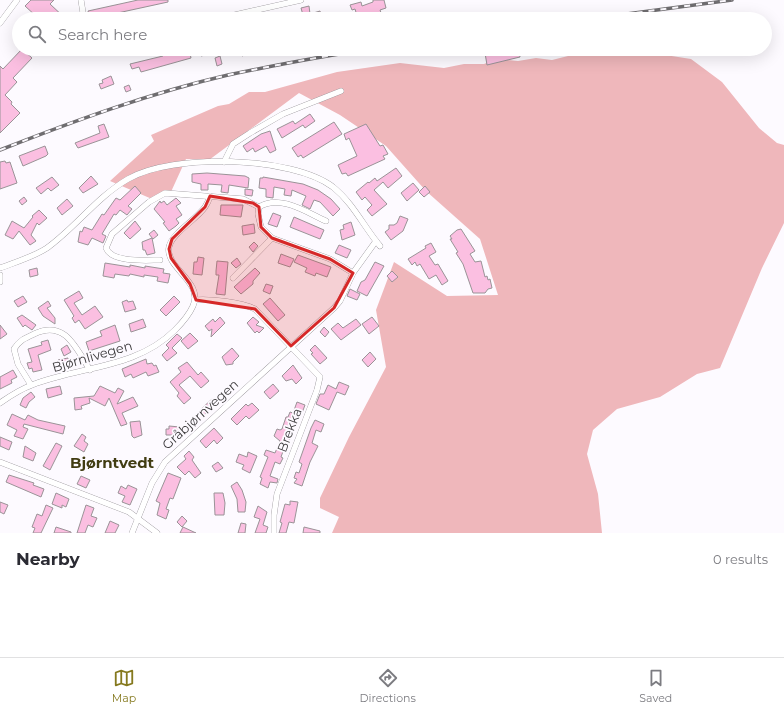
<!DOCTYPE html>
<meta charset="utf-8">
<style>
:root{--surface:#fff;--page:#f2f2f3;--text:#2b2b33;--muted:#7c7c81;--line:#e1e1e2;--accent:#85791e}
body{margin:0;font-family:Montserrat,sans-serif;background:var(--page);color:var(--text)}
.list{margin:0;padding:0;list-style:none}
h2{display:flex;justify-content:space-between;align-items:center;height:52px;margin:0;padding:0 16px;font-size:17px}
h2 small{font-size:13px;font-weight:400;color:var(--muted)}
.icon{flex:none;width:22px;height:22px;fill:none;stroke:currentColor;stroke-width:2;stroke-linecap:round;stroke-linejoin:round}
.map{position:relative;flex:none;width:784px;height:533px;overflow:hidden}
.search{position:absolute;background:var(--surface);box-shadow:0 4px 16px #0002;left:12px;right:12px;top:12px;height:44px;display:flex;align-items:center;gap:10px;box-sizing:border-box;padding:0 14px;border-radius:22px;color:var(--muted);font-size:15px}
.sheet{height:124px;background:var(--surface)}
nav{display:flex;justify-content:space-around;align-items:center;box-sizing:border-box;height:56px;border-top:1px solid var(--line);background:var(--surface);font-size:11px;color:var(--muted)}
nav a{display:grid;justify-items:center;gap:2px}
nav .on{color:var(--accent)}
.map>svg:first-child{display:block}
.green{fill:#efb7bb}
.building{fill:#fbbfe1;stroke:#9a9397}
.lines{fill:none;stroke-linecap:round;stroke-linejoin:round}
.minor-casing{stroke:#868288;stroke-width:6}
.minor{stroke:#fff;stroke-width:5.5}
.rail-casing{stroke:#6f6d70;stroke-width:3.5}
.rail{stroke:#fdfaff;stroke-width:2;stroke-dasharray:6;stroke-linecap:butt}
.marked{fill:#d62828;fill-opacity:0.2;stroke:#d62828;stroke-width:3;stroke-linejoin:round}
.labels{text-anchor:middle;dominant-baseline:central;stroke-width:3.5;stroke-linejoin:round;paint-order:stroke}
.street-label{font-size:13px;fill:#3d3b3d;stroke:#fdfaff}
.quarter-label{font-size:15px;font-weight:bold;fill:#413c12;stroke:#fdfaff}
</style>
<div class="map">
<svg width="784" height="533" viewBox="0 0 784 533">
<rect width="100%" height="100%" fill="#fdfaff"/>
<polygon class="green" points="633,50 691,59 722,82 759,128 777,143 784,145 784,223 762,268 720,368 697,374 660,397 617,409 593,430 587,454 598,494 602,533 332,533 339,517 320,508 320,498 349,437 386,367 376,310 394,262 447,296 498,295 480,239 426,191 386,146 340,115 299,93 209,160 186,159 170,194 152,199 110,181 154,141 151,135 218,106 229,104 249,92 265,92 337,72 400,63 444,68 464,64 484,64 497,59 518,61 536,58 552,60 572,55"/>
<g class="building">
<polygon points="31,0 54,0 50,4 66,19 37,17 25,6"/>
<polygon points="138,0 168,0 168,2 90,19 88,11"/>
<polygon points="373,0 384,0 386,8 380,10 383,18 358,19 355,9 352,10 350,5 361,2 362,6 373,2"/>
<polygon points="309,6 310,14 320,11 322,19 297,19 296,17 303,15 301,8"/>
<polygon points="22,49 32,58 13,78 17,82 5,95 12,102 11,104 20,113 0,133 0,66 3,69"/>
<polygon points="162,49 189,49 191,58 141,72 139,67 132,69 130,64 163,56"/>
<polygon points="200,49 221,49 221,51 201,56"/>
<polygon points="240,49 247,49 248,54 242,56"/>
<polygon points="508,49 519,49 520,57 487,65 485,53"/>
<polygon points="220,56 222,64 217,66 215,58"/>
<polygon points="111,76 114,84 101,89 99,84 103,83 102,80"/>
<polygon points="129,85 131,90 126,92 124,87"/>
<polygon points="310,114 315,121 305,128 303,125 282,138 277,129 293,121 295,124"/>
<polygon points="334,122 342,134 303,158 301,155 298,157 292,148"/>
<polygon points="104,124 109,137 78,148 75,143 100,133 98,126"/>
<polygon points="366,124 380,146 383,145 388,154 383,156 385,159 350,175 348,176 346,173 342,174 338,165 357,156 349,138 346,140 344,134"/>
<polygon points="270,131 276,150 270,153 266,146 255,152 253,148 247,152 243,146 261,134"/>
<polygon points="45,146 48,154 46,156 23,166 19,156"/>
<polygon points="5,161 6,163 10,162 17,183 0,189 0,162"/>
<polygon points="396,168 402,176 388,188 383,182 374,190 387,204 372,216 367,210 372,205 365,197 362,200 356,192 368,182 369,183 375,178 377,181"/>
<polygon points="207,173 245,176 249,178 248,188 229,185 228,193 221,192 222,185 208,184 208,190 201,190 201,184 192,182 192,174"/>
<polygon points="91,176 98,184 83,193 79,188"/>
<polygon points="52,177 59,185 51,191 48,188 41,194 36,188"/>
<polygon points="263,177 303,184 318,190 331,199 340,209 333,216 320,202 314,200 310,209 302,205 306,196 292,190 291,196 284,195 285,189 274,187 273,198 266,197 266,189 259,188 260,178 263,178"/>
<polygon points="413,183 419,190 407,201 401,193"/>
<polygon points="135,186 141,193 128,206 132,209 127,215 120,210 116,215 114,214 102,234 106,236 103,243 92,238 88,245 78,242 80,231 82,232 84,227 92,230 102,214 104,215 116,198 120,200"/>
<polygon points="425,186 430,192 424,197 419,192"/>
<polygon points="245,189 253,190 252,196 245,195"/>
<polygon points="24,197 27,201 22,205 19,201"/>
<polygon points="176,198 181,203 176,206 182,215 176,219 179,223 176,226 169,231 163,223 165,222 154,209 160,201 161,203 164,201 167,205"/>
<polygon points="67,199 73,206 62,215 57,208"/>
<polygon points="221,205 243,205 241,217 220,215"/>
<polygon points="39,210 47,218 39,225 37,223 31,235 36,241 30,245 19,231 13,239 5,235 12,221 24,228 33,217 32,216"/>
<polygon points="273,213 281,216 277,227 268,224"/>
<polygon points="400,216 408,219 403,231 391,240 385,232 389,229 389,225 394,225 397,223"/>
<polygon points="294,217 324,230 320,239 290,227"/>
<polygon points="135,221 141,229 130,239 124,233"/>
<polygon points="351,222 355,235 342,240 340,230 344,229 343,225"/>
<polygon points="254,224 255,233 243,235 242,226"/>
<polygon points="461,229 475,251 470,254 475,262 481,261 485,277 487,276 488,280 490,279 492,288 488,289 485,293 473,293 463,264 456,253 458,252 450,239 452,239 450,236 457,230"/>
<polygon points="154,230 158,235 153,239 149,234"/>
<polygon points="152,238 155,253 147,255 145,250 143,250 142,242"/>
<polygon points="254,242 258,246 253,252 249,247"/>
<polygon points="431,243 436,252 429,256 435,265 438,264 448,281 442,285 436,275 429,279 420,264 417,266 415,262 412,265 408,259 426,248 425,246"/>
<polygon points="339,245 351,250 347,258 335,253"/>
<polygon points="281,254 294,259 290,267 278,263"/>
<polygon points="298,255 331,267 327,277 316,273 315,276 305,272 307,268 294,262"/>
<polygon points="198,257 204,258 202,275 193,274 194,262 197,262"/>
<polygon points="237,258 241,264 236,268 231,263"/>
<polygon points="217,261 228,262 225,295 216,294 219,275 216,275 216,271"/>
<polygon points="375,262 384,266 367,296 357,291 361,282 365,280"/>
<polygon points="105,263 130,267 130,265 145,268 145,266 164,269 163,273 170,274 168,283 157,281 158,277 144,275 144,277 130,274 129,276 115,274 114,278 103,276"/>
<polygon points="37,268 38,275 30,277 29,270"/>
<polygon points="255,268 260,273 253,281 253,284 241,294 234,287"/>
<polygon points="392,271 398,277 392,282 387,276"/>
<polygon points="266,284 273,286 270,294 263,291"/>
<polygon points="350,289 360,294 357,300 347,296"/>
<polygon points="79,291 83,298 74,303 82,315 95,306 103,317 85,329 79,320 75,323 72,318 74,316 64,300"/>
<polygon points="23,296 27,302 18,307 14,301"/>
<polygon points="174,296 180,302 166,316 160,310"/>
<polygon points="270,298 285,315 278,321 263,304"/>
<polygon points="127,300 128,302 133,301 136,309 125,312 122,302"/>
<polygon points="48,301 51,306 47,308 55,318 55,324 43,316 38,308"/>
<polygon points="22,315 36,325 32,330 25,325 23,327 17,318"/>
<polygon points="220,317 225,323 211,337 212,329 209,331 205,326 213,319 215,322"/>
<polygon points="253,317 259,322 256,325 264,328 259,333 257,331 255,333 247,323"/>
<polygon points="372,317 379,326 369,334 362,324"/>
<polygon points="143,319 146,327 131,332 129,324"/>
<polygon points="356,319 361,325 341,340 331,329 338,323 343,328"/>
<polygon points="0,325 7,334 0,339"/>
<polygon points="115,325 120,341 89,351 86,342 102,336 100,331"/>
<polygon points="324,327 329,332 325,337 320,332"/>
<polygon points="190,333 198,341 188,349 181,341"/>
<polygon points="177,334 182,338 172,348 177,353 167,361 162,355 169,348 166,345"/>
<polygon points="48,340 51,350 38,355 42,370 33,372 32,368 29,369 27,363 32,362 28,349 42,345 41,342"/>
<polygon points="67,345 71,352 64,356 61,349"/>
<polygon points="315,345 327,358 320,364 311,354 313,353 310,350"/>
<polygon points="232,348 239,356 233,362 233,364 226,365 222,357"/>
<polygon points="370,352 376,359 368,367 362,360"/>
<polygon points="68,358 70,367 62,368 58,360"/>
<polygon points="146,359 147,364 152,363 154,366 156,365 159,372 148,376 146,372 133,378 131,374 125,377 122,369"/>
<polygon points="187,362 198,375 201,372 209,381 201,388 190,376 179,385 191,398 184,404 177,396 179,393 170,382 181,372 178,368"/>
<polygon points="293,365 302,378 296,384 292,379 286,381 282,376"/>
<polygon points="13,370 17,377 11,380 12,383 0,389 0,377"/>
<polygon points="339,382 349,386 345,395 337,392 329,410 316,404 320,394 324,394 328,385 336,389"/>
<polygon points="273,384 279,391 270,399 264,392"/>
<polygon points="60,386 62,394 48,398 46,389"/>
<polygon points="100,386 115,393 118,388 124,391 117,404 133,397 138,406 122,413 127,424 121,426 109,398 105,406 89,398 90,403 81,406 82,409 75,410 74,398 94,396"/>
<polygon points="31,392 35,397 29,402 26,408 20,405 23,398"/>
<polygon points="212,399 217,403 204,415 200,410"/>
<polygon points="297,402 305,405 302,413 301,412 296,421 288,444 286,443 281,457 283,458 280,464 275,462 270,476 278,479 277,483 270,482 268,488 260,484 262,478 260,477 268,457 264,455 266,450 275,453 280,441 274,436 277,429 280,430 282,429 286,417 288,417 290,412 293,413"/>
<polygon points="252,403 259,410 249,419 246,416 237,425 231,419 246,404 248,406"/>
<polygon points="12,414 25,420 28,415 38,420 65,426 63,434 24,424 23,427 28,429 23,439 14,436 17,430 7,425"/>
<polygon points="315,420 324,424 321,432 316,430 312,443 318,446 310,462 302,486 294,483 297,479 294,478 296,472 299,473 302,464 299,462 311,428"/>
<polygon points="140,421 142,435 134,438 132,436 130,422"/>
<polygon points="169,426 180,427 180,435 166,435 166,429 169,429"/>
<polygon points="214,428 223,438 217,444 214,440 206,448 200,441"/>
<polygon points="82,434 86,437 84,441 88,444 84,452 74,446"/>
<polygon points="0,437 12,442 9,450 0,446"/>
<polygon points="56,443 62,446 50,470 43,466"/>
<polygon points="25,446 36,453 33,461 23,457"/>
<polygon points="189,451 194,457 192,460 201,473 195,478 189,471 185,475 177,467 186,459 184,456"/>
<polygon points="248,452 257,456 250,473 242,469 244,465 236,462 239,454 247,457"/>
<polygon points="218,462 223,468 216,472 212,466"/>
<polygon points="168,473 181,478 173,499 170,498 166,509 169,510 166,519 157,515 160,503 156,501"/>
<polygon points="9,475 34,483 33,485 44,489 41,497 6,482"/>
<polygon points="81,476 90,480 86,488 77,484"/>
<polygon points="237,482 242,490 246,502 245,512 238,512 237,499 231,486"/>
<polygon points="128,485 137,489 130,505 122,502 125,496 118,493 121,486 126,489"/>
<polygon points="56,493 69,499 66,507 62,505 62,508 52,504"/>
<polygon points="214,493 223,493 225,503 224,515 215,515"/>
<polygon points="290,501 298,502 294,523 289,522 286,533 279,533 282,523 280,522 285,504 290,505"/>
<polygon points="0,502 8,505 4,514 0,512"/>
<polygon points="46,505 53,508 41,533 33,533 35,528 32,527 37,514 42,516"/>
<polygon points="86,505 94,508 91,516 97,518 93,527 88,525 85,533 77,533"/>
<polygon points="258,506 267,512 263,525 268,527 266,533 255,533 260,519 254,517"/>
<polygon points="182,516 187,521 182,527 177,522"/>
<polygon points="110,521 119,525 115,533 105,533"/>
<polygon points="241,523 246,524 245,533 238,533"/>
<polygon points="56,527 71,532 71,533 54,533"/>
<polygon points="183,527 196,533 180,533"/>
<polygon points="304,527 320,531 320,533 303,533"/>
</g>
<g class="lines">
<defs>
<g id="minor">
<polyline points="81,0 84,19"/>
<polyline points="217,19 301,0"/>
<polyline points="0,23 17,0"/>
<polyline points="224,162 233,144 250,133 283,114 341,91"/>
<path d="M326,221c-20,-9 -46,-27 -67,-14l-1,7 3,13 11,11 58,21 23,14"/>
<path d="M160,260c-14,0 -48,3 -54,-12l6,-14 37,-32 16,-9 78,6 16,8"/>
<path d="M0,268c16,-6 33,-11 47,-20 29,-21 50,-51 81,-69 44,-26 164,-23 205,8 20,16 31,40 47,59"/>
<polyline points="0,275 0,282"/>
<polyline points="233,278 272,238"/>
<path d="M196,300c15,-1 45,2 59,9l65,68 -3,13 -40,104 -3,21v18"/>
<path d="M31,385l-13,-21 -4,-15c6,-9 11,-11 20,-15 31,-15 42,14 56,36"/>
<path d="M0,403c10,-7 21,-14 32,-18 48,-19 104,-16 143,-55 7,-7 14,-15 18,-24 11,-24 -28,-38 -24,-59 3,-14 27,-27 36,-40 2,-3 4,-7 5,-11"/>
<polyline points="0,462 129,512 157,533"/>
<polyline points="132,533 152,483 165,462 334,308 340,301 353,273 376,241"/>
</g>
</defs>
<use href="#minor" class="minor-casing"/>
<use href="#minor" class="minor"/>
<defs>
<g id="rail">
<polyline points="574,19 594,16"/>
<polyline points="589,19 732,0"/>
<path d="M0,150c74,-29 150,-57 228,-75 48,-10 95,-19 144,-26"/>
</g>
</defs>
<use href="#rail" class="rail-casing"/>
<use href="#rail" class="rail"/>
</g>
<path class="marked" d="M210,196l43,7 6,4 2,20 11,11 58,21 23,14 -19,35 -43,38 -36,-37 -59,-9 -6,-16 -19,-26 -2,-9 3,-10 33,-32z"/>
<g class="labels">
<g class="street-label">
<text transform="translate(92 356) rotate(-16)">Bjørnlivegen</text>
<text transform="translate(200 414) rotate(-42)">Gråbjørnvegen</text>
<text transform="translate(289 430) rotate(-69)">Brekka</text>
</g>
<g class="quarter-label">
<text x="112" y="462">Bjørntvedt</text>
</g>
</g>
</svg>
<div class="search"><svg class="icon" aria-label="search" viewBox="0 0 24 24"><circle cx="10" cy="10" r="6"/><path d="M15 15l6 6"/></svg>Search here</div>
</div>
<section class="sheet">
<h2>Nearby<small>0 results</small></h2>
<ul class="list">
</ul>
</section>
<nav>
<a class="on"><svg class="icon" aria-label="map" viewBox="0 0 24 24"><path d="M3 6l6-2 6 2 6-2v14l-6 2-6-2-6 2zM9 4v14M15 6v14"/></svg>Map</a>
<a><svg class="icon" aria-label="directions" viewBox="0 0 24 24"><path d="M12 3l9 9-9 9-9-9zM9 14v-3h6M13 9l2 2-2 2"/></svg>Directions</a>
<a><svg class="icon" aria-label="saved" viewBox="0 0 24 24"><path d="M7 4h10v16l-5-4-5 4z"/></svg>Saved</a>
</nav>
